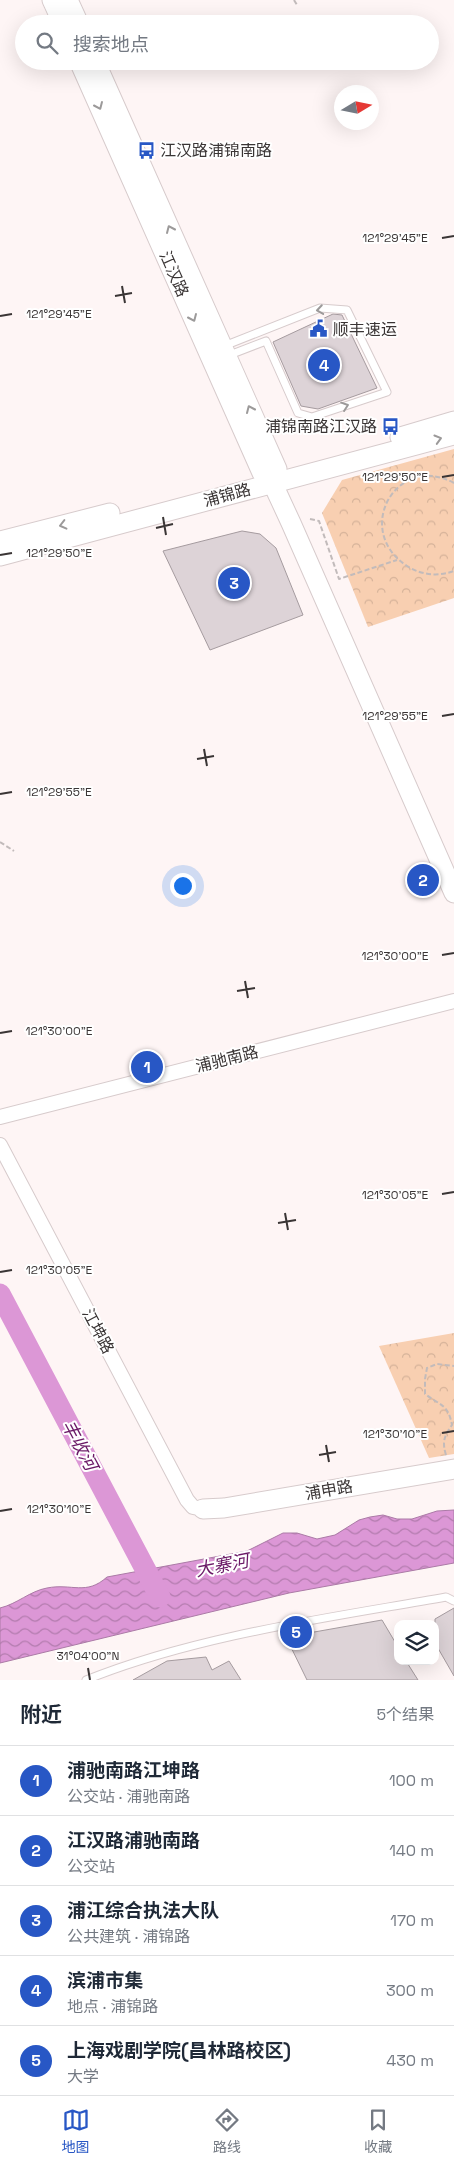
<!DOCTYPE html>
<html lang="zh">
<meta charset="utf-8">
<style>
:root{--surface:#fff;--page:#f2f2f3;--text:#1f2937;--muted:#747a83;--line:#e0e1e3;--accent:#2857c5}
body{margin:0;font-family:"Space Grotesk","Noto Sans SC",sans-serif;background:var(--page);color:var(--text)}
.controls{position:absolute;right:15px;bottom:15px;display:grid;overflow:hidden;border-radius:10px;box-shadow:0 5px 20px #0002}
.controls button{width:45px;height:45px;display:grid;place-items:center;padding:0;border:0;border-bottom:1px solid var(--line);background:var(--surface);color:var(--text);font:25px sans-serif}
.compass{position:absolute;left:334px;top:85px;width:45px;height:45px;border-radius:50%;background:var(--surface);box-shadow:0 5px 20px #0002;rotate:80deg}
.you{position:absolute;left:182px;top:885px;width:18px;height:18px;margin:-12px;border:4px solid #fff;border-radius:50%;background:#1a73e8;box-shadow:0 0 0 8px #1a73e833}
.badge{display:grid;place-items:center;width:32px;height:32px;border-radius:50%;background:var(--accent);color:#fff;font-size:16px;font-weight:700}
.pin{position:absolute;translate:-50% -50%;border:2px solid #fff;box-shadow:0 1px 5px #0006}
.list{margin:0;padding:0;list-style:none}
h2{display:flex;justify-content:space-between;align-items:center;height:65px;margin:0;padding:0 20px;font-size:21px}
h2 small{font-size:16px;font-weight:400;color:var(--muted)}
.list li{display:grid;grid-template-columns:32px 1fr auto;gap:15px;align-items:center;box-sizing:border-box;height:70px;padding:0 20px;border-top:1px solid var(--line)}
.list b{display:block;font-size:19px;white-space:nowrap}
.list p{margin:0;font-size:16px;white-space:nowrap;color:var(--muted)}
.list em{font-size:16px;font-style:normal;color:var(--muted)}
.icon{flex:none;width:28px;height:28px;fill:none;stroke:currentColor;stroke-width:2;stroke-linecap:round;stroke-linejoin:round}
.map{position:relative;flex:none;width:454px;height:1680px;overflow:hidden}
.search{position:absolute;background:var(--surface);box-shadow:0 5px 20px #0002;left:15px;right:15px;top:15px;height:55px;display:flex;align-items:center;gap:12px;box-sizing:border-box;padding:0 18px;border-radius:28px;color:var(--muted);font-size:19px}
.sheet{height:415px;background:var(--surface)}
nav{display:flex;justify-content:space-around;align-items:center;box-sizing:border-box;height:70px;border-top:1px solid var(--line);background:var(--surface);font-size:14px;color:var(--muted)}
nav a{display:grid;justify-items:center;gap:2px}
nav .on{color:var(--accent)}
.map>svg:first-child{display:block}
.park{fill:url(#park-crowns)}
.water{fill:url(#water-waves);stroke:#ab7aa6}
.lines{fill:none;stroke-linecap:round;stroke-linejoin:round}
.river{stroke:#dc97d6;stroke-width:21}
.building{fill:#ddd3d7;stroke:#a59b9f}
.lane-casing{stroke:#d7cbcc;stroke-width:9}
.street-casing{stroke:#d7cbcc;stroke-width:16}
.secondary-casing{stroke:#d7cbcc;stroke-width:21}
.path{stroke:#c2bbbb;stroke-width:2;stroke-dasharray:5 2.5;stroke-linecap:butt}
.lane{stroke:#fff;stroke-width:7}
.street{stroke:#fff;stroke-width:14}
.secondary{stroke:#fff;stroke-width:19}
.oneway{stroke:#9c9a9a}
.ticks{fill:none;stroke:#3a3535;stroke-width:2}
.labels{text-anchor:middle;dominant-baseline:central;stroke-width:4;stroke-linejoin:round;paint-order:stroke}
.poi-label{font-size:16px;fill:#3a3535;stroke:#fff;text-anchor:start}
.street-label{font-size:16px;fill:#3a3535;stroke:#fff}
.water-label{font-size:18px;font-style:italic;fill:#6a1966;stroke:#fff}
.ticks-label{font-size:12px;text-anchor:middle;fill:#3a3535;stroke:#fff;stroke-width:4;stroke-linejoin:round;paint-order:stroke}
</style>
<div class="map">
<svg width="454" height="1680" viewBox="0 0 454 1680">
<defs>
<pattern id="park-crowns" width="20" height="18" patternUnits="userSpaceOnUse" patternTransform="scale(1.25)"><rect width="20" height="18" fill="#f8cfb1"/><path d="M2 6a3 3 0 1 1 6 0M12 15a3 3 0 1 1 6 0" fill="none" stroke="#d5b299"/></pattern>
<pattern id="water-waves" width="16" height="10" patternUnits="userSpaceOnUse" patternTransform="scale(1.25)"><rect width="16" height="10" fill="#dc97d6"/><path d="M0 5q4-4 8 0t8 0" fill="none" stroke="#b37cae"/></pattern>
</defs>
<rect width="100%" height="100%" fill="#fef5f5"/>
<g class="park">
<polygon points="454,449 454,598 368,627 322,513 342,480"/>
<polygon points="454,1333 454,1454 429,1458 379,1346"/>
</g>
<path class="water" d="M454,1510v53l-165,30 -289,70v-55c17,-4 30,-17 47,-20 25,-5 39,8 60,-11l140,-26 36,-18h14l20,6 18,-4 24,-15 11,-3 13,-2 14,4h15l25,-8z"/>
<g class="lines">
<polyline class="river" points="0,1294 160,1597"/>
</g>
<g class="building">
<polygon points="333,314 342,315 377,388 318,409 301,406 273,342"/>
<polygon points="242,531 260,534 276,548 303,615 210,650 163,551"/>
<polygon points="454,1608 454,1676 435,1643 435,1619"/>
<polygon points="382,1620 398,1647 398,1661 406,1661 418,1680 307,1680 286,1637"/>
<polygon points="206,1657 212,1670 229,1661 241,1680 133,1680 167,1661"/>
</g>
<g class="lines">
<defs>
<g id="lane">
<polyline points="224,346 320,308 347,310 387,392 312,417 298,413 266,341 227,356"/>
<path d="M86,1680c112,-45 242,-62 360,-83l8,4"/>
</g>
<g id="street">
<polyline points="0,1117 454,1001"/>
<polyline points="0,1145 187,1500 193,1507 203,1509"/>
</g>
<g id="secondary">
<polyline points="52,0 63,24"/>
<polyline points="68,0 79,24"/>
<polyline points="79,61 262,473 272,482 291,523 454,893"/>
<polyline points="95,61 277,469 272,482"/>
<polyline points="400,437 454,421"/>
<polyline points="0,541 110,513"/>
<polyline points="0,556 454,435"/>
<polyline points="203,1509 224,1508 454,1469"/>
</g>
</defs>
<use href="#lane" class="lane-casing"/>
<use href="#street" class="street-casing"/>
<use href="#secondary" class="secondary-casing"/>
<g class="path">
<polyline points="294,0 297,5"/>
<path d="M454,483c-57,-31 -102,47 -47,83 14,9 31,11 47,5"/>
<polyline points="310,519 319,521 339,579 397,560"/>
<polyline points="0,842 14,851"/>
<path d="M446,1455c-4,-13 -2,-19 6,-30 -4,-21 -11,-19 -27,-31v-15l2,-11 10,-4 17,2"/>
</g>
<use href="#lane" class="lane"/>
<use href="#street" class="street"/>
<use href="#secondary" class="secondary"/>
</g>
<defs><path id="oneway-chevron" d="M-2-3.5L2.5 0L-2 3.5" fill="none" stroke-width="1.6" stroke-linecap="round" stroke-linejoin="round" transform="scale(1.25)"/></defs>
<g class="oneway">
<use href="#oneway-chevron" transform="translate(99 106) rotate(66)"/>
<use href="#oneway-chevron" transform="translate(170 229) rotate(-114)"/>
<use href="#oneway-chevron" transform="translate(320 310) rotate(171)"/>
<use href="#oneway-chevron" transform="translate(193 318) rotate(66)"/>
<use href="#oneway-chevron" transform="translate(345 406) rotate(-19)"/>
<use href="#oneway-chevron" transform="translate(250 409) rotate(-114)"/>
<use href="#oneway-chevron" transform="translate(438 439) rotate(-16)"/>
<use href="#oneway-chevron" transform="translate(63 525) rotate(166)"/>
</g>
<path class="ticks" d="M442,238l12,-2M122,286l3,17M115,296l17,-3M0,316l12,-2M442,477l12,-2M163,517l3,18M156,528l17,-4M0,555l12,-2M442,716l12,-2M204,749l3,17M197,759l17,-3M0,794l12,-2M442,955l12,-2M245,981l3,17M237,991l18,-3M0,1033l12,-2M442,1194l12,-2M285,1213l3,17M278,1223l18,-3M0,1272l12,-2M442,1433l12,-2M326,1445l3,17M319,1455l17,-3M0,1511l12,-2M88,1668l2,12"/>
<defs>
<symbol id="bus-bare" viewBox="-9 -9 18 18"><path d="M-5-6H5V4H4V6H2V4H-2V6H-4V4H-5ZM-3.5-4V0h7V-4ZM-3.5 1.2v1.5H-2V1.2ZM2 1.2v1.5H3.5V1.2Z" fill="#2857c5" stroke="#fff" stroke-width="2.5" paint-order="stroke"/></symbol>
<symbol id="civic-bare" viewBox="-9 -9 18 18"><path d="M-.6-6.5H3V-4.5H.6V-3L4-1V1h2V6H-6V1h2V-1L-.6-3ZM-1.2 2.5V6h2.4V2.5Z" fill="#2857c5" stroke="#fff" stroke-width="2.5" paint-order="stroke"/></symbol>
</defs>
<g fill-rule="evenodd">
<use href="#bus-bare" x="134" y="138" width="25" height="25"/>
<use href="#civic-bare" x="306" y="316" width="25" height="25"/>
<use href="#bus-bare" x="378" y="414" width="25" height="25"/>
</g>
<g class="labels">
<g class="poi-label">
<text x="160" y="150">江汉路浦锦南路</text>
<text x="333" y="329">顺丰速运</text>
<text x="377" y="426" text-anchor="end">浦锦南路江汉路</text>
</g>
<g class="street-label">
<text transform="translate(174 274) rotate(66)">江汉路</text>
<text transform="translate(227 495) rotate(-15)">浦锦路</text>
<text transform="translate(227 1059) rotate(-14)">浦驰南路</text>
<text transform="translate(98 1331) rotate(62)">江坤路</text>
<text transform="translate(329 1490) rotate(-10)">浦申路</text>
</g>
<g class="water-label">
<text transform="translate(80 1445) rotate(62)">丰收河</text>
<text transform="translate(222 1565) rotate(-11)">大寨河</text>
</g>
</g>
<g class="ticks-label">
<text x="395" y="242">121°29'45"E</text>
<text x="59" y="318">121°29'45"E</text>
<text x="395" y="481">121°29'50"E</text>
<text x="59" y="557">121°29'50"E</text>
<text x="395" y="720">121°29'55"E</text>
<text x="59" y="796">121°29'55"E</text>
<text x="395" y="960">121°30'00"E</text>
<text x="59" y="1035">121°30'00"E</text>
<text x="395" y="1199">121°30'05"E</text>
<text x="59" y="1274">121°30'05"E</text>
<text x="395" y="1438">121°30'10"E</text>
<text x="59" y="1513">121°30'10"E</text>
<text x="88" y="1660">31°04'00"N</text>
</g>
</svg>
<div class="controls">
<button><svg class="icon" aria-label="layers" viewBox="0 0 24 24"><path d="M12 4l9 5-9 5-9-5zM3 14l9 5 9-5"/></svg></button>
</div>
<svg class="compass" viewBox="-18 -18 36 36"><path d="M0-13l5 13h-10z" fill="#e53935"/><path d="M0 13l5-13h-10z" fill="#747a83"/></svg>
<div class="you"></div>
<div class="pin badge" style="left:147px;top:1067px">1</div>
<div class="pin badge" style="left:423px;top:880px">2</div>
<div class="pin badge" style="left:234px;top:583px">3</div>
<div class="pin badge" style="left:324px;top:365px">4</div>
<div class="pin badge" style="left:296px;top:1632px">5</div>
<div class="search"><svg class="icon" aria-label="search" viewBox="0 0 24 24"><circle cx="10" cy="10" r="6"/><path d="M15 15l6 6"/></svg>搜索地点</div>
</div>
<section class="sheet">
<h2>附近<small>5个结果</small></h2>
<ul class="list">
<li><span class="badge">1</span><div><b>浦驰南路江坤路</b><p>公交站 · 浦驰南路</p></div><em>100 m</em></li>
<li><span class="badge">2</span><div><b>江汉路浦驰南路</b><p>公交站</p></div><em>140 m</em></li>
<li><span class="badge">3</span><div><b>浦江综合执法大队</b><p>公共建筑 · 浦锦路</p></div><em>170 m</em></li>
<li><span class="badge">4</span><div><b>滨浦市集</b><p>地点 · 浦锦路</p></div><em>300 m</em></li>
<li><span class="badge">5</span><div><b>上海戏剧学院(昌林路校区)</b><p>大学</p></div><em>430 m</em></li>
</ul>
</section>
<nav>
<a class="on"><svg class="icon" aria-label="map" viewBox="0 0 24 24"><path d="M3 6l6-2 6 2 6-2v14l-6 2-6-2-6 2zM9 4v14M15 6v14"/></svg>地图</a>
<a><svg class="icon" aria-label="directions" viewBox="0 0 24 24"><path d="M12 3l9 9-9 9-9-9zM9 14v-3h6M13 9l2 2-2 2"/></svg>路线</a>
<a><svg class="icon" aria-label="saved" viewBox="0 0 24 24"><path d="M7 4h10v16l-5-4-5 4z"/></svg>收藏</a>
</nav>
